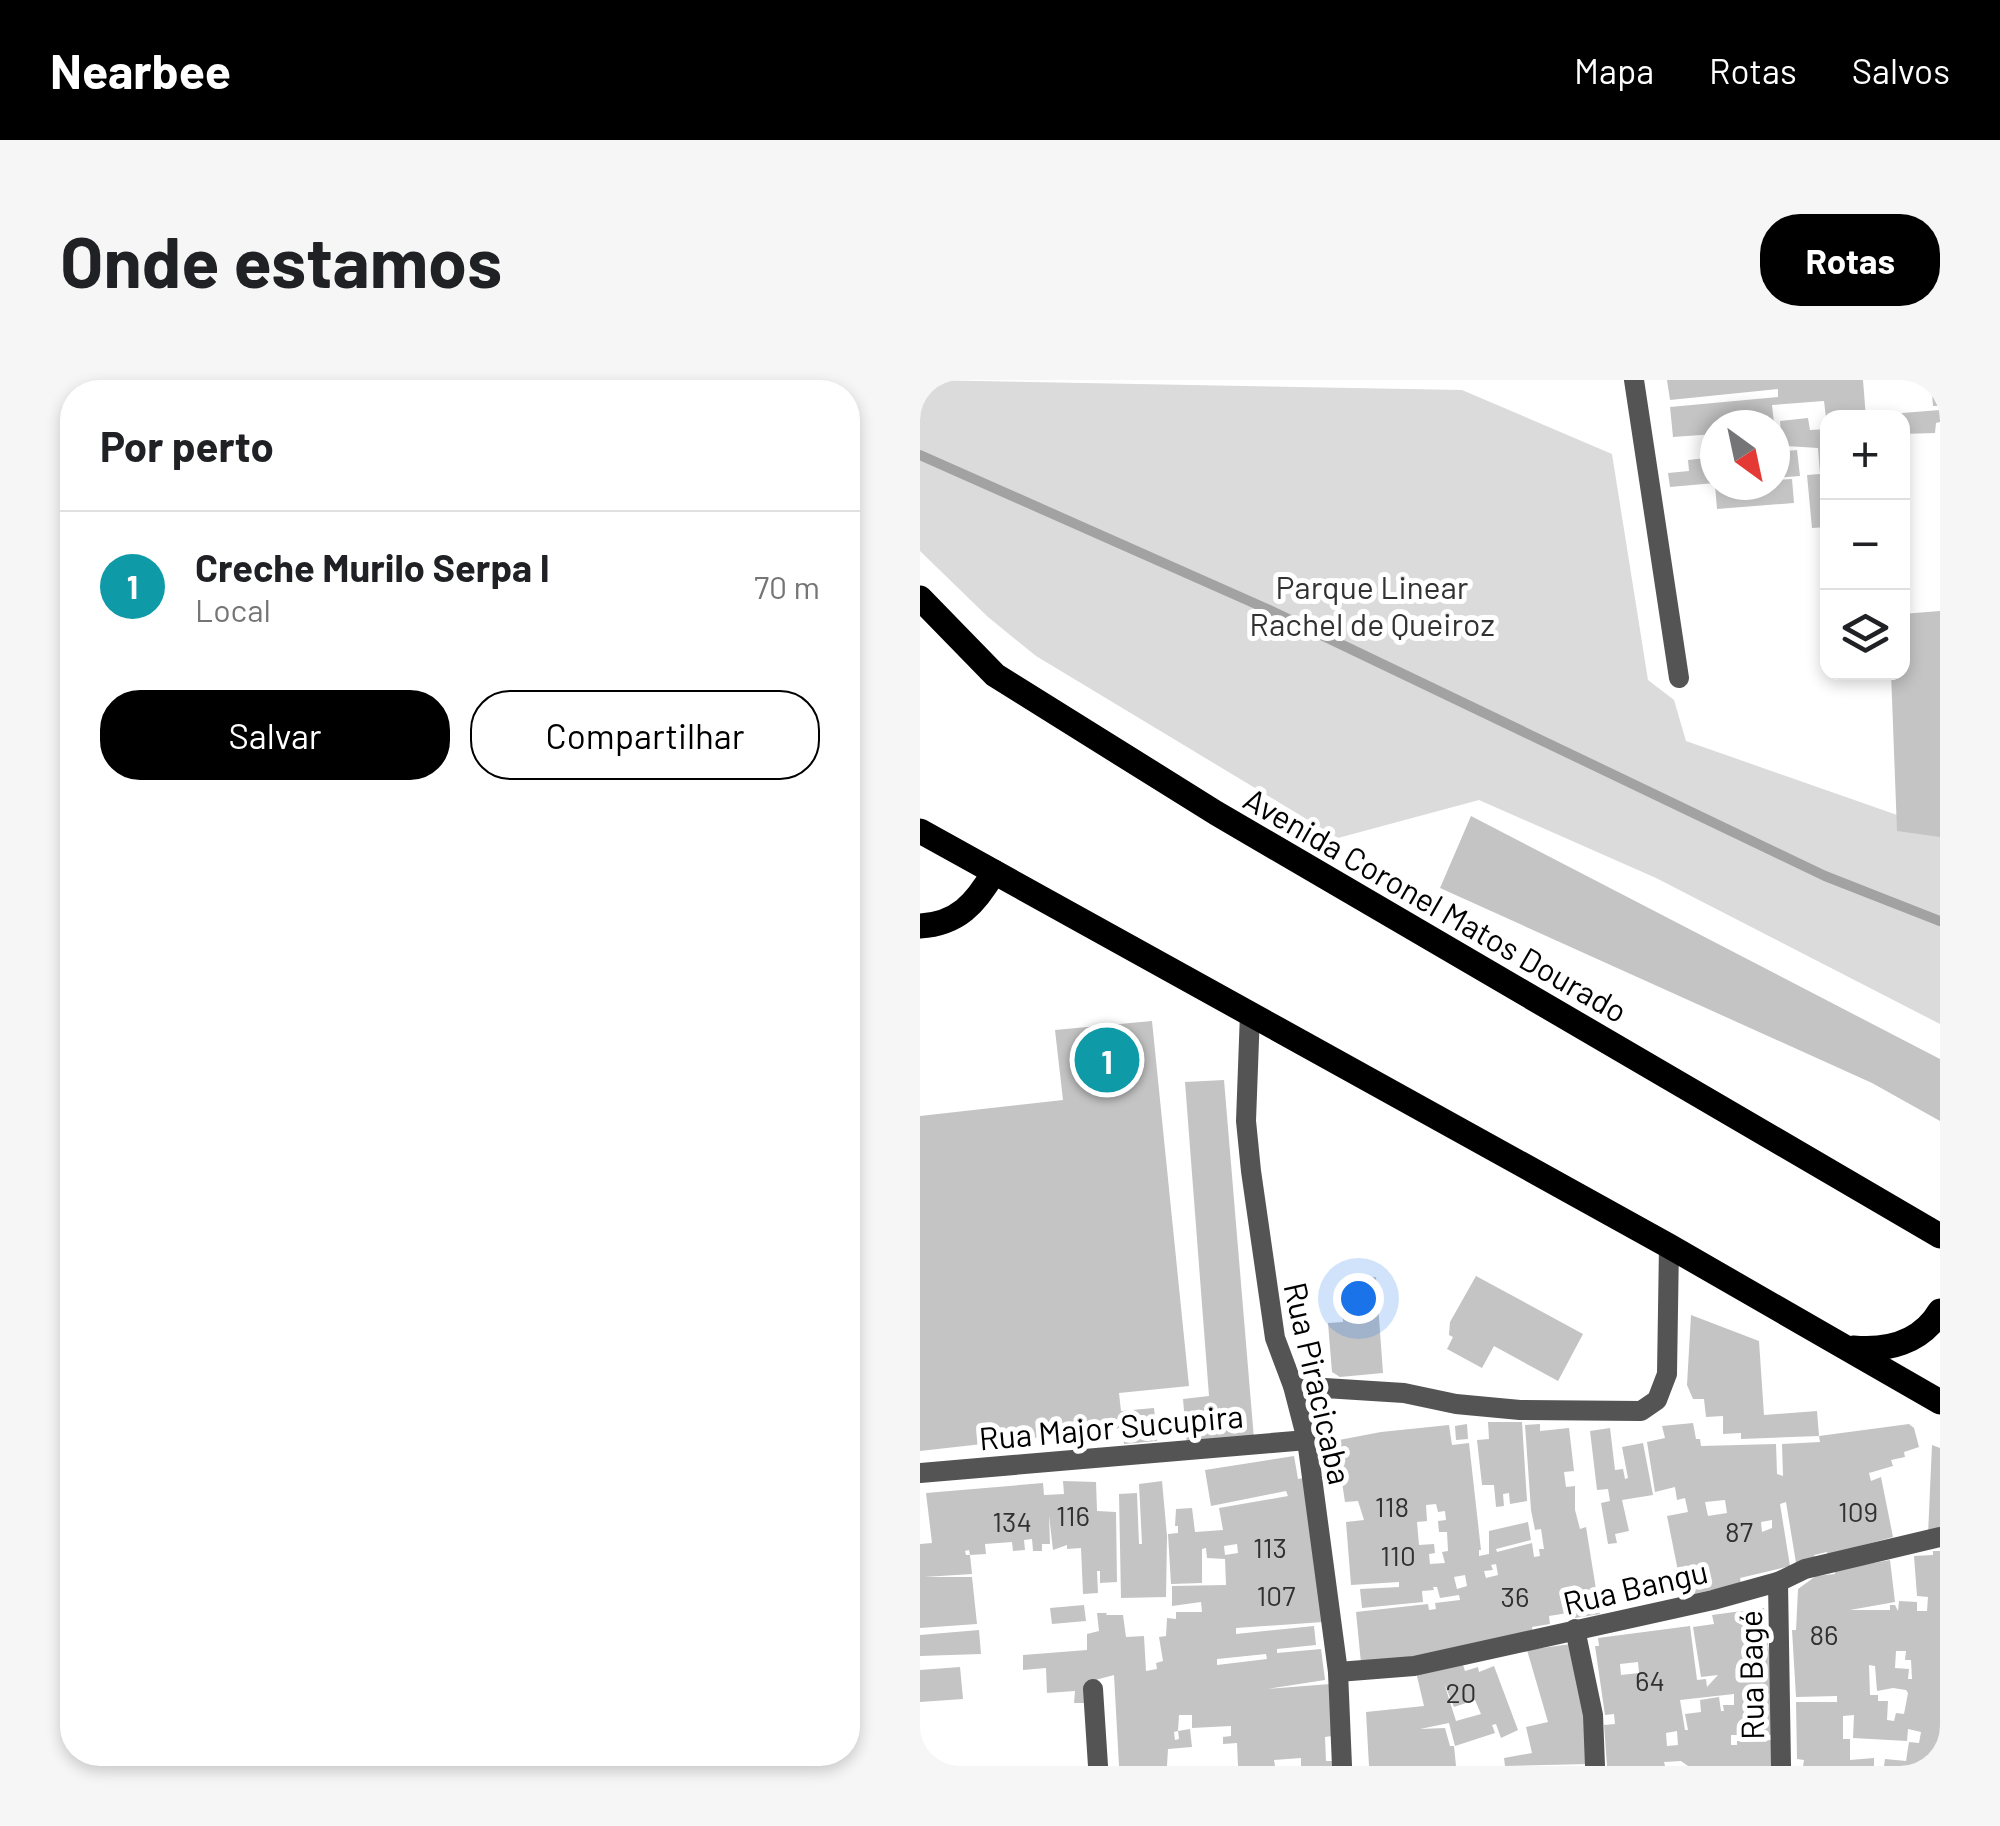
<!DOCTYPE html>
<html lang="pt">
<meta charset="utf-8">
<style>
:root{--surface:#fff;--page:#f6f6f6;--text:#202124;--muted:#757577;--line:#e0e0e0;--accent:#000}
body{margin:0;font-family:Barlow,sans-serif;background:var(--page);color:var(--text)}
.controls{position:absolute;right:30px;top:30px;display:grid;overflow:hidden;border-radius:20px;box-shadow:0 5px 15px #0003}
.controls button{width:90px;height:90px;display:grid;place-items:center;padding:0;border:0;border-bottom:2px solid var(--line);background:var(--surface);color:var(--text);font:50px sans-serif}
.compass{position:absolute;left:780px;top:30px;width:90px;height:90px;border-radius:50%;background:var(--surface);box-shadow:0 5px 15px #0003;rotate:147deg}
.you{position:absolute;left:438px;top:918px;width:35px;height:35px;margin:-25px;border:8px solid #fff;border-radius:50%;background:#1a73e8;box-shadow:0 0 0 15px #1a73e833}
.badge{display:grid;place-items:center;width:65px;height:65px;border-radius:50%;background:var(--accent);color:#fff;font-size:32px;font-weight:700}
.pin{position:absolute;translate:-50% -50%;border:5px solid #fff;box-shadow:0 2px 10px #0006}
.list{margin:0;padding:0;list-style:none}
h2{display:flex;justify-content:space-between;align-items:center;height:130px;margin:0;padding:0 40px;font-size:42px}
h2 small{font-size:32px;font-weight:400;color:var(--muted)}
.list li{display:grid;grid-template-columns:65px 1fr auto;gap:30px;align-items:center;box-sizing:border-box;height:150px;padding:0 40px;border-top:2px solid var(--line)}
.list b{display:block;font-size:38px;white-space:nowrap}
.list p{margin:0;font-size:32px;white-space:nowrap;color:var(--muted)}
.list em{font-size:32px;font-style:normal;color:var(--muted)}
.actions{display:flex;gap:20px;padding:30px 40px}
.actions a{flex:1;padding:22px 0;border:2px solid var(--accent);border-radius:40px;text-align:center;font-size:35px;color:var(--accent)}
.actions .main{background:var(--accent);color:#fff}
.icon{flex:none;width:55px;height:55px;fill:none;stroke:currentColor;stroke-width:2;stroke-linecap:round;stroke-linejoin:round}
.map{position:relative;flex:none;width:1020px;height:1386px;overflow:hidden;border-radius:40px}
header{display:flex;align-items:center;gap:60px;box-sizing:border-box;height:140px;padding:0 50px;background:var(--accent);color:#fff}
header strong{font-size:48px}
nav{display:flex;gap:55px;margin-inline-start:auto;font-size:35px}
.intro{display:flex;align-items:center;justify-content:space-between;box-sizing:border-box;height:240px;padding:0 60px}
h1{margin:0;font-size:70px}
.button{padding:25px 45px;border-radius:40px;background:var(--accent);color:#fff;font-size:35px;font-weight:700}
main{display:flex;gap:60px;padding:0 60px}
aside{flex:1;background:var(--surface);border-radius:40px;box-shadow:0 5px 15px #0003}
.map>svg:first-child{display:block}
.green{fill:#dbdbdb}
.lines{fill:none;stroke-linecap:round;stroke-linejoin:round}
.stream{stroke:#a2a2a2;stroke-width:10}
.building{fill:#c4c4c4;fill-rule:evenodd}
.minor{stroke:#545454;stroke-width:20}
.primary{stroke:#000;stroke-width:25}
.labels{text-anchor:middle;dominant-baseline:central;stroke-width:10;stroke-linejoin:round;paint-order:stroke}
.number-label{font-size:28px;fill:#313131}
.park-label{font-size:32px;fill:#323232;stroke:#fff}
.street-label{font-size:32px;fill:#000;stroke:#fff}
</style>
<header>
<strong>Nearbee</strong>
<nav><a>Mapa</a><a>Rotas</a><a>Salvos</a></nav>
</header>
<div class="intro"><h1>Onde estamos</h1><a class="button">Rotas</a></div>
<main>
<aside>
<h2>Por perto<small></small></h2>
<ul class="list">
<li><span class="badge" style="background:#0f9aa8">1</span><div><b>Creche Murilo Serpa I</b><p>Local</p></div><em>70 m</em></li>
</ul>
<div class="actions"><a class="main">Salvar</a><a>Compartilhar</a></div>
</aside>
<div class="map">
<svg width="1020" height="1386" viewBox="0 0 1020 1386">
<rect width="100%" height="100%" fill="#fff"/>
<polygon class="green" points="0,0 542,10 692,74 728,300 754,320 766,361 1020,450 1020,644 736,498 559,420 418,458 116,276 68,237 0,171"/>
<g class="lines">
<polyline class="stream" points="0,75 345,228 905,496 1020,541"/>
</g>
<g class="building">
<polygon points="747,0 943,0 946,38 906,38 904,21 852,25 854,43 795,45 795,54 753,57 750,27 858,17 858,9 750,20"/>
<polygon points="1011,3 1020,3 1020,26 1013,26"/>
<polygon points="1020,30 1020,42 1016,43 1015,53 982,54 982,38 957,38 957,35"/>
<polygon points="888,38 890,50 908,49 908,147 892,148 887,95 900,94 898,68 866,66 866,71 877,70 880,96 855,98 855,53 861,53 860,41"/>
<polygon points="795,77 795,103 750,107 748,93 769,91 768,80"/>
<polygon points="872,99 874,123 797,129 795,105 855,105 855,100"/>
<polygon points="1020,231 1020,457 977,451 971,292 982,292 982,234"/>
<polygon points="551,436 1020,679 1020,741 952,703 520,508"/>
<polygon points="232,641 269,1006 199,1013 201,1031 234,1028 237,1061 204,1064 203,1048 0,1071 0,736 143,720 135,650"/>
<polygon points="304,700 334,1059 267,1065 263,1019 289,1016 265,702"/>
<polygon points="556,896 663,954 638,1001 574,966 562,988 527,969 533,957 529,955 530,942"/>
<polygon points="456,897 463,993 420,997 412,992 408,943 423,942 420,901"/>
<path d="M771,935l68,26 5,74 53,-4 2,25 90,-12 5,4 5,19 -15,5 1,5 -14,3 2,6 -24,7 2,8 10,-4 12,60 -65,18 -1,-3 -13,3 1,3 -19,5 -10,-61 -6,2 10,62 -50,12 1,6 -58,12 -16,-80 21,-4 -3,-14 -8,2 -2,-13 -20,5 -8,-50 18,-4 -3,-12 31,-3 3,16h4l1,7 75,-2 1,30 6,2 -1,-32 38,-2 -1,-6 -78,3v-6l-18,1v-18l-17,1 -2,-18h-11l-6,-14zM805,1120l2,13 -19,3 -3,-14zM852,1140v8l-10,4 -1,-10z"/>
<polygon points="568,1042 602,1042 607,1121 590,1124 589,1113 583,1114 584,1126 576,1127 574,1105 562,1105 557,1060 569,1059"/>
<polygon points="547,1044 548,1059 536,1060 535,1046"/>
<path d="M620,1044v7l29,-3 5,43 -10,1 2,15 9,-1v24l5,19 6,-2 14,87 -25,4 -1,-6 -25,4 1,8 -18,3 1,6 -89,22 -83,8 -5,-51 72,-8 1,6 7,-1 -1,-6 25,-3 -1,-5 -19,3 -3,-11h-4l1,3 -12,1 1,11 -61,6 -2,-19 39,-2v-5l-48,3 -5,-63 18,-2 -6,-19 -13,1 -8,-52 3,-1 -1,-9 42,-8 68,-7 3,20 17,-2 12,107h-2v6l10,-2v-23l39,-9 3,18 -35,9 1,3 35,-9 2,14 6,-1 -1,-7h5l-3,-20 -6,1 -4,-20 -6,-85zM516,1124l2,8 7,-1 1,9 -8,1 1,11h8l1,19 -6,1 3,11 -15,1 -1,-10 6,-1 -1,-9 -15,1 -2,-23 10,-1 -1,-16zM576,1184l2,11 -12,3 -2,-7 9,-1 -2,-5zM545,1195l2,11 -10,3 -3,-12z"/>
<polygon points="690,1048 695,1090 703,1089 705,1099 708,1098 702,1067 723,1063 733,1115 702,1120 709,1151 695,1154 697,1163 688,1164 681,1123 690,1121 688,1109 677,1110 670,1051"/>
<polygon points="1012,1065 1020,1068 1020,1154 1008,1155"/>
<path d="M374,1076l4,23 5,-1 20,144 -87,6v6l78,-8 2,19 -39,4v4l44,-4 4,31 -58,9 63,-5 2,52 -7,1 1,24h11v5h-36v-8l-27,2 1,6h-37l-1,-23 -14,1v-7l8,-1v-10l-39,2v-13h-13l-1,16 -4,1 1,8 4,-1 -1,-8 12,-2 2,18 -24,2 -1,17h-48l-5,-91 -26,7 1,21h-15l1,-12 -28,2 -1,-25 -23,2v-15l64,-5v-16l12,-3 -2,-18h10l-1,2h17l3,22 18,-1 2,35 11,-2 -1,-6 7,-2 -4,-24 7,-1 1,-18 9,1v-7h26l-1,-10 -29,4v-20l54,-1 -1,-26 -18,-1 -1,-10 -4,1v34l-31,1 -3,-50 10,-1v-7h-3l1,-17 16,-1 3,24 28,-2 -4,-22 69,-12 -2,-5 -75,15 -6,-36zM317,1164l1,9 -13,2 -1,-9zM346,1274l1,5 -50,6v-6z"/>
<polygon points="143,1101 176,1102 177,1131 196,1132 197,1202 180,1203 180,1191 177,1191 178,1213 163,1214 161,1168 147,1169 147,1165 133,1170 129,1135 130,1164 122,1164 122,1171 113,1171 112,1159 104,1160 105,1170 93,1171 92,1162 65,1164 66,1174 50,1175 49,1170 45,1171 46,1175 50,1175 52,1194 4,1197 52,1197 57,1244 0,1248 0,1164 12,1163 6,1113 123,1103 124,1115 144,1114"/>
<polygon points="242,1101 247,1156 246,1217 201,1218 199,1114 217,1113 219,1164 222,1164 219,1104"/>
<path d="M1013,1171h7v215h-56l1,-7 21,2 3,-19 10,1 2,-11 -13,-3 -1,12 -54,-3 1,-23 -11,1v23h7v21l24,-2v8h-71l1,-6 -7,-1 -1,-57h41v-6l-41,1 -4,-67h4l2,-41 18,-13 19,-2v-4l55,-10 5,42 -45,8h40v-5h5l3,6 1,-10 18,1v9h10l1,-14 -11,-1 -3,-40 19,-1zM976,1271h10l-1,9h6l1,19h-4l1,-10 -14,-1zM949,1285l6,1 2,25 16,-3 13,2 2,3 -4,21 -8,-1 -2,8 -7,-1 1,-19h-10v-6h-8z"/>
<polygon points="164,1225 166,1241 132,1244 130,1228"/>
<path d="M844,1228l7,61 3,66h-43v10h6v-4l37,-1 -1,26h-85l-7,-5 -17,1 1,4h-58l-3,-41 11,-1 -1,-10 -9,1 -10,-69h4l-1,-8 92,-12 7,54 9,-1 1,8 11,-12 -17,2 -8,-50 21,-3 -2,-9zM718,1282l1,11 -18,2 -1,-11zM814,1314v11h-11l1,6h-3l-2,-14 -19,3 1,12 -16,2 3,16h-3l-5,-30zM757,1351l1,14 -11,1 -1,-13z"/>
<polygon points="59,1250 61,1274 0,1276 0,1255"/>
<polygon points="651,1264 665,1335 669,1384 585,1386 584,1378 612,1373 606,1347 628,1342 607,1270"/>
<path d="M543,1285l2,6 13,-4 1,5 15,-6 24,64 -17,8 -5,-14 -4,1 3,8 -40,13 -6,-23 -29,6 25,-1 5,18h4l2,20h-87l-3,-54 58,-6 -8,-34zM524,1303l10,24 21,-7 6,14 -25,7z"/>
<polygon points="40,1287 43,1319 0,1322 0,1290"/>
</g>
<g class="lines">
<g class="minor">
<polyline points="714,0 759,298"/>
<polyline points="330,633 326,741 331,791 355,958 373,1006 387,1060 418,1292 422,1386"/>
<polyline points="373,1006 484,1013 536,1024 600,1030 721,1031 737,1020 747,994 749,866"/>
<polyline points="0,1093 387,1060"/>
<polyline points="858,1202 861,1386"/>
<polyline points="655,1249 673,1335 675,1386"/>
<polyline points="418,1292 494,1286 793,1220 858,1202 885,1189 1020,1157"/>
<polyline points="173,1309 178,1386"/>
</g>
<g class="primary">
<polyline points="0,218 75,295 296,433 1020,856"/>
<polyline points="0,451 749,866 1020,1022"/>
<path d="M0,546c38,-2 56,-23 74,-54"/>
<path d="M933,968c34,3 68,-5 87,-37"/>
</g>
</g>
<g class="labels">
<g class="number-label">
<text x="472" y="1126">118</text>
<text x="938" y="1131">109</text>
<text x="153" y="1135">116</text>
<text x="92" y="1141">134</text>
<text x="819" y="1151">87</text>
<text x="350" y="1167">113</text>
<text x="478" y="1175">110</text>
<text x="356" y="1215">107</text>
<text x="595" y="1216">36</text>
<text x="904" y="1254">86</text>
<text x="730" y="1300">64</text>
<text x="541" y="1312">20</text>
</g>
<g class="park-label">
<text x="452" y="206">Parque Linear<tspan x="452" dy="37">Rachel de Queiroz</tspan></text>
</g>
<g class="street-label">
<text transform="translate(516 524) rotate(30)">Avenida Coronel Matos Dourado</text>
<text transform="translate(399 1003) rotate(77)">Rua Piracicaba</text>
<text transform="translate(191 1046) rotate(-5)">Rua Major Sucupira</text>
<text transform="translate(715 1206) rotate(-13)">Rua Bangu</text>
<text transform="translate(830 1295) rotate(-91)">Rua Bagé</text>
</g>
</g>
</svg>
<div class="controls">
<button>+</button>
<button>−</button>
<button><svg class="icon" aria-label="layers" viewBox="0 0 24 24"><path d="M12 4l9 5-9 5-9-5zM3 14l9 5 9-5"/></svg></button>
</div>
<svg class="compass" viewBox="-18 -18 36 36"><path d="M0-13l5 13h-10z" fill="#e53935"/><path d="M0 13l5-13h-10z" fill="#757577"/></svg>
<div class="you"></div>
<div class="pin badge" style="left:187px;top:680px;background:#0f9aa8">1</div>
</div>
</main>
